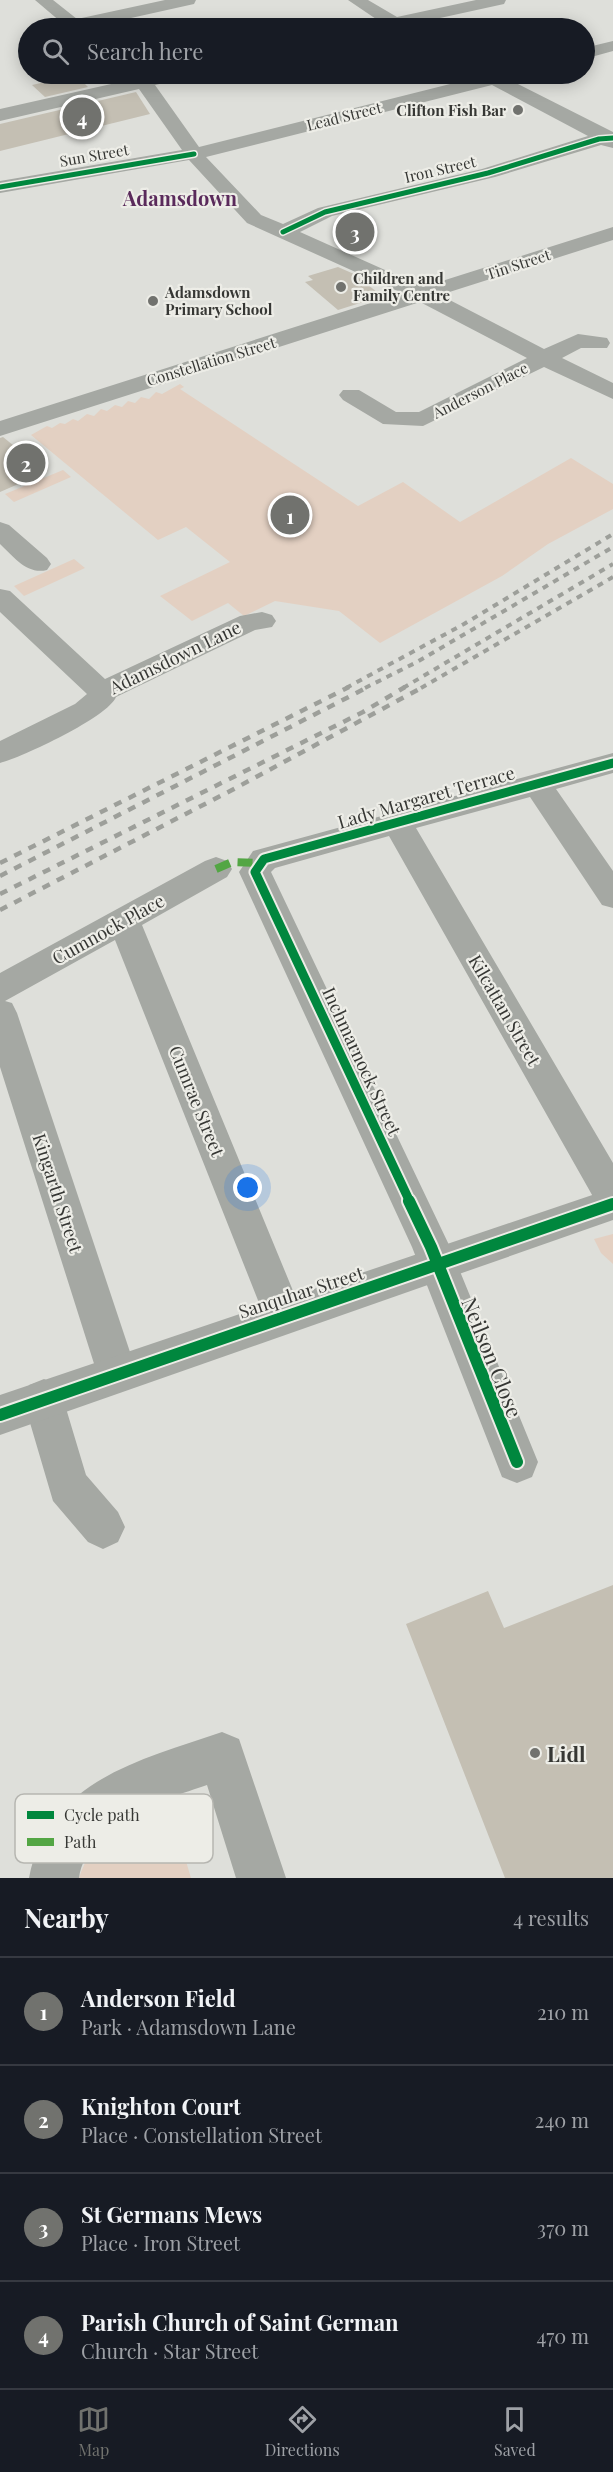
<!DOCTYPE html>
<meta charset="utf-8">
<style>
:root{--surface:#171b24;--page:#242831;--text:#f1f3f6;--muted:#9ea1a6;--line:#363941;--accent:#71726e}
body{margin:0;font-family:"Playfair Display",serif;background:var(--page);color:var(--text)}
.you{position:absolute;left:248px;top:1188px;width:21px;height:21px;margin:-15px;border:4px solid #fff;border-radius:50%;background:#1a73e8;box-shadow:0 0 0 9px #1a73e833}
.badge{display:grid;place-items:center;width:39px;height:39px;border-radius:50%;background:var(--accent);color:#fff;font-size:20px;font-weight:700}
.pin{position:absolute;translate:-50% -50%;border:3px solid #fff;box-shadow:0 2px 6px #0006}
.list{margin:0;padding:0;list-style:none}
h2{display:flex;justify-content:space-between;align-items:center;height:78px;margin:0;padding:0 24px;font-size:26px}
h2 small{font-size:20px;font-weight:400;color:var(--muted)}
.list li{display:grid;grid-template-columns:39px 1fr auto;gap:18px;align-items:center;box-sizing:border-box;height:108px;padding:0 24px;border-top:2px solid var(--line)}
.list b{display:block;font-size:22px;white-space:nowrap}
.list p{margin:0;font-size:20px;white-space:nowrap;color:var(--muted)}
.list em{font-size:20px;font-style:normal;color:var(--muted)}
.icon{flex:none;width:33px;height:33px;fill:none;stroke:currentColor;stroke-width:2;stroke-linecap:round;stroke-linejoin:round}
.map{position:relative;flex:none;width:613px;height:1878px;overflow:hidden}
.search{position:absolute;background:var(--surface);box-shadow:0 3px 15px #0003;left:18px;right:18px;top:18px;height:66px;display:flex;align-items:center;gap:15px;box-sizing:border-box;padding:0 21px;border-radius:33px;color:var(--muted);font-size:22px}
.sheet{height:510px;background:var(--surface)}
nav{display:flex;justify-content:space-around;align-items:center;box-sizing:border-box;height:84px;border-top:2px solid var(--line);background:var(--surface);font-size:16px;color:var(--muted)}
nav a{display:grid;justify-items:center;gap:3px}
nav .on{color:var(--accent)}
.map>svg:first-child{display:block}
.green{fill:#e3d0c2}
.building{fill:#c4bfb3}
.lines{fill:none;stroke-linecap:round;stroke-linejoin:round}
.minor{fill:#a5a8a3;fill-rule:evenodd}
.tertiary{fill:#a5a8a3;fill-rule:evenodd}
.rail-far1{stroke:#9d9f9a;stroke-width:4;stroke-dasharray:6 6;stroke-linecap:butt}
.rail{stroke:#9d9f9a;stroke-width:4.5;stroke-dasharray:8 8;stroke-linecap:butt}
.quiet{stroke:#53a644;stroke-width:8;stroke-dasharray:15 8;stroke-linecap:butt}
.cycleway-far2-casing{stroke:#edede7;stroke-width:8}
.cycleway-far1-casing{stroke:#edede7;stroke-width:13}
.cycleway-casing{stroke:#edede7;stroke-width:16}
.cycleway-far2{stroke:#00873e;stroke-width:5}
.cycleway-far1{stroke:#00873e;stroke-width:9}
.cycleway{stroke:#00873e;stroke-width:12}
.poi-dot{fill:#71726e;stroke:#edede7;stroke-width:2}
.labels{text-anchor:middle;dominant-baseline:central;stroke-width:4.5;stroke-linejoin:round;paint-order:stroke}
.far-poi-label{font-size:15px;font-weight:bold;fill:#363734;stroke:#edede7;text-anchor:start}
.far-street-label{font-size:15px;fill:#363734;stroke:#edede7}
.street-label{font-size:18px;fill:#363734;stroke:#edede7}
.far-district-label{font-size:20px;font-weight:bold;fill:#5a2a5b;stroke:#edede7}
.near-street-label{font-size:21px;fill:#363734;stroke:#edede7}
.near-poi-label{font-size:21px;font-weight:bold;fill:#363734;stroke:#edede7;text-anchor:start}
.key{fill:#edede7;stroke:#b6b6b1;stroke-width:1.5}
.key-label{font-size:16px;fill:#363734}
</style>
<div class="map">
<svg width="613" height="1878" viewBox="0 0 613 1878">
<rect width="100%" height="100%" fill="#dedfda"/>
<g class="green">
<polygon points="180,384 184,387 180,389 358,506 403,482 460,522 571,458 613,484 613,509 548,544 502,576 380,643 339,611 275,601 244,616 228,603 192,621 160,596 230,562 186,527 158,540 31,435 47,426 52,428 60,423 65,424 73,419 78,421 87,414 94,416 101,409 107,411 115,405 122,407 128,401 135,403 141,397 149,399 156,392 162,394"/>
<polygon points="63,470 71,477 14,502 5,494"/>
<polygon points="74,559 85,568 24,596 14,586"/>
<polygon points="613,1234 613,1264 601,1253 594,1239"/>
<path d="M146,1818c16,7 25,15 31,31l5,-1 9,30h-112c11,-32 32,-58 67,-60z"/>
</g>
<g class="building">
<polygon points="76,75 88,87 45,97 32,85"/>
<polygon points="136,92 150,114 0,151 0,124"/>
<polygon points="338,267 354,274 377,292 373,293 379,297 338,310 305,282 313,280 308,276"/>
<polygon points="3,437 46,472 0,492 0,438"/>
<polygon points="613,1585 613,1878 505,1878 406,1624 488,1591 504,1628"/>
</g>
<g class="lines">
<g class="minor">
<polygon points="35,0 53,0 77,19 165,0 196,0 194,4 86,28 68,28"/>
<polygon points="348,0 368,0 397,17 476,0 506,0 504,4 408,25 410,28 364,28 366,24 379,21"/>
<polygon points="613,41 613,51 584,59 584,48"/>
<path d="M123,74h19l4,2 43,-2 -3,4 -31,7 44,62 279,-70 -2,-3h47l-3,4 -10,2 103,52v16l-12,-3 -106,32 -163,39 -32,16 123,55 190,-60v13l-173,55 104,54 34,-15 29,4 3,5 -3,5h-26l-19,10 51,25v16l-69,-32 -121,59 -40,-2 -40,-24 -4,-5 4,-5h16l37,22h23l108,-54 -107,-56 -420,134v-15l402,-128 -155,-70 -58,-63 -189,33v-12l182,-31 -43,-61 -139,32v-12l129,-29zM492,85l96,51 -106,33 -164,39 -35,16 -22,-9 -55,-58z"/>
<path d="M0,522l9,3 38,33 4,6 -4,6c-20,5 -33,-13 -47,-26z"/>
<path d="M0,589l10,2 95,88 135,-63 22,-4 10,3 4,6 -4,6 -17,3 -139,67c-8,20 -93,60 -116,66v-22l75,-37 12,-10 -87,-82z"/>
<polygon points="613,753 613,773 556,789 613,871 613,908 602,905 530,797 416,828 613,1163 613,1213 600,1209 389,836 275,868 271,872 450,1247 538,1462 532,1477 517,1483 502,1477 412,1247 239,872 253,851"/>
<polygon points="216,857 227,861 232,869 227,877 142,925 303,1315 297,1328 283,1333 269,1328 115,940 5,1001 12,1003 17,1013 137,1373 131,1387 117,1392 103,1387 97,1373 0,1067 0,973 205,861"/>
<polygon points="44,1379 59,1385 86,1475 118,1512 125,1527 118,1542 103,1549 88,1542 53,1501 23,1399 29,1385"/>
<path d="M222,1732l17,7 47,139h-50l-29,-93c-46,16 -118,35 -128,93h-50c19,-98 112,-118 193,-146z"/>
</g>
<polygon class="tertiary" points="613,1188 613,1220 0,1435 0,1395"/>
<g class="rail-far1">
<polyline points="346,688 464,624 613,534"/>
<polyline points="365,688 417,662 613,547"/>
<polyline points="403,688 613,564"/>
<polyline points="421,688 613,577"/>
</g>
<g class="rail">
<polyline points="0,863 349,687"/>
<polyline points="0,876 368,687"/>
<polyline points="0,894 363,712 405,687"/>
<polyline points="0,910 232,790 423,687"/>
</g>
<polyline class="quiet" points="216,869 232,862 257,863"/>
<defs>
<g id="cycleway-far2">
<polyline points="0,187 194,154"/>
<polyline points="283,232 325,212 488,173 599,139 613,138"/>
</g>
<polyline id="cycleway-far1" points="410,1202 255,872 264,859 613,763"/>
<g id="cycleway">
<polyline points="409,1201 431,1247 517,1462"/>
<polyline points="0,1415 613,1204"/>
</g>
</defs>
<use href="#cycleway-far2" class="cycleway-far2-casing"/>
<use href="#cycleway-far1" class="cycleway-far1-casing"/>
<use href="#cycleway" class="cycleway-casing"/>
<use href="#cycleway-far2" class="cycleway-far2"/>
<use href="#cycleway-far1" class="cycleway-far1"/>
<use href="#cycleway" class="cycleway"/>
</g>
<g class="poi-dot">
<circle cx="518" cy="110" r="6"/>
<circle cx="341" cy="287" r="6"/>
<circle cx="153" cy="301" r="6"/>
<circle cx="535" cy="1753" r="6"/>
</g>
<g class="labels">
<g class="far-poi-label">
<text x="506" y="110" text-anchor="end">Clifton Fish Bar</text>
<text x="353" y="278">Children and<tspan x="353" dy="17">Family Centre</tspan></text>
<text x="165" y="292">Adamsdown<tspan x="165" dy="17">Primary School</tspan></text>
</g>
<g class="far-street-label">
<text transform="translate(344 116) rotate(-14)">Lead Street</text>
<text transform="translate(94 155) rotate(-10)">Sun Street</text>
<text transform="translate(440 169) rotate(-13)">Iron Street</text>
<text transform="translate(518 264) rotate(-18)">Tin Street</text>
<text transform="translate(211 361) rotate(-17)">Constellation Street</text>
<text transform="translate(480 390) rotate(-27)">Anderson Place</text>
</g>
<g class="street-label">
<text transform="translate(175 657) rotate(-26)">Adamsdown Lane</text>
<text transform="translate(426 797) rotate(-16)">Lady Margaret Terrace</text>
<text transform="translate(108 929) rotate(-29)">Cumnock Place</text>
<text transform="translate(505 1010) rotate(60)">Kilcattan Street</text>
<text transform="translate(362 1061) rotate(65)">Inchmarnock Street</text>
<text transform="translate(197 1101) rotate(68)">Cumrae Street</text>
<text transform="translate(58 1193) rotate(72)">Kingarth Street</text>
<text transform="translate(301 1292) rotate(-18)">Sanquhar Street</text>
</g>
<g class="far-district-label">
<text x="180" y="197">Adamsdown</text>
</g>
<g class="near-street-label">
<text transform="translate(493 1357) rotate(68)">Neilson Close</text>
</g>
<g class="near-poi-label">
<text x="547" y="1753">Lidl</text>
</g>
</g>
<rect x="15" y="1794" width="198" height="69" rx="9" class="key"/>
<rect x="27" y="1811" width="27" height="8" fill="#00873e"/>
<rect x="27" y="1838" width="27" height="8" fill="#53a644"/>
<g class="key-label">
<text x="64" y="1821">Cycle path</text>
<text x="64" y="1848">Path</text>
</g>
</svg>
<div class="you"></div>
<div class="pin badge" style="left:290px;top:515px">1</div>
<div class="pin badge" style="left:26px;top:463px">2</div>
<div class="pin badge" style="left:355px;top:232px">3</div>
<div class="pin badge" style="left:82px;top:117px">4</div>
<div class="search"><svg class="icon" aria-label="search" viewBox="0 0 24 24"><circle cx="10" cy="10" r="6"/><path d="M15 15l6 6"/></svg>Search here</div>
</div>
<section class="sheet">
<h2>Nearby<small>4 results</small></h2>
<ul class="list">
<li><span class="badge">1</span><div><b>Anderson Field</b><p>Park · Adamsdown Lane</p></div><em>210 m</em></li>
<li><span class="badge">2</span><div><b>Knighton Court</b><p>Place · Constellation Street</p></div><em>240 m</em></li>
<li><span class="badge">3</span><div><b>St Germans Mews</b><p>Place · Iron Street</p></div><em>370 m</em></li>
<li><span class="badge">4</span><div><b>Parish Church of Saint German</b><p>Church · Star Street</p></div><em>470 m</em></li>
</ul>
</section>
<nav>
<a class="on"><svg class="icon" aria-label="map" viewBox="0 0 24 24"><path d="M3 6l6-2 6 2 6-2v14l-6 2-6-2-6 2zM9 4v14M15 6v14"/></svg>Map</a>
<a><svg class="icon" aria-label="directions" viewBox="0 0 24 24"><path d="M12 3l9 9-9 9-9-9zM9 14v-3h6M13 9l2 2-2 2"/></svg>Directions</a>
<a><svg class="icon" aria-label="saved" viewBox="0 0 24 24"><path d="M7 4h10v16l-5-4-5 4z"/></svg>Saved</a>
</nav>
